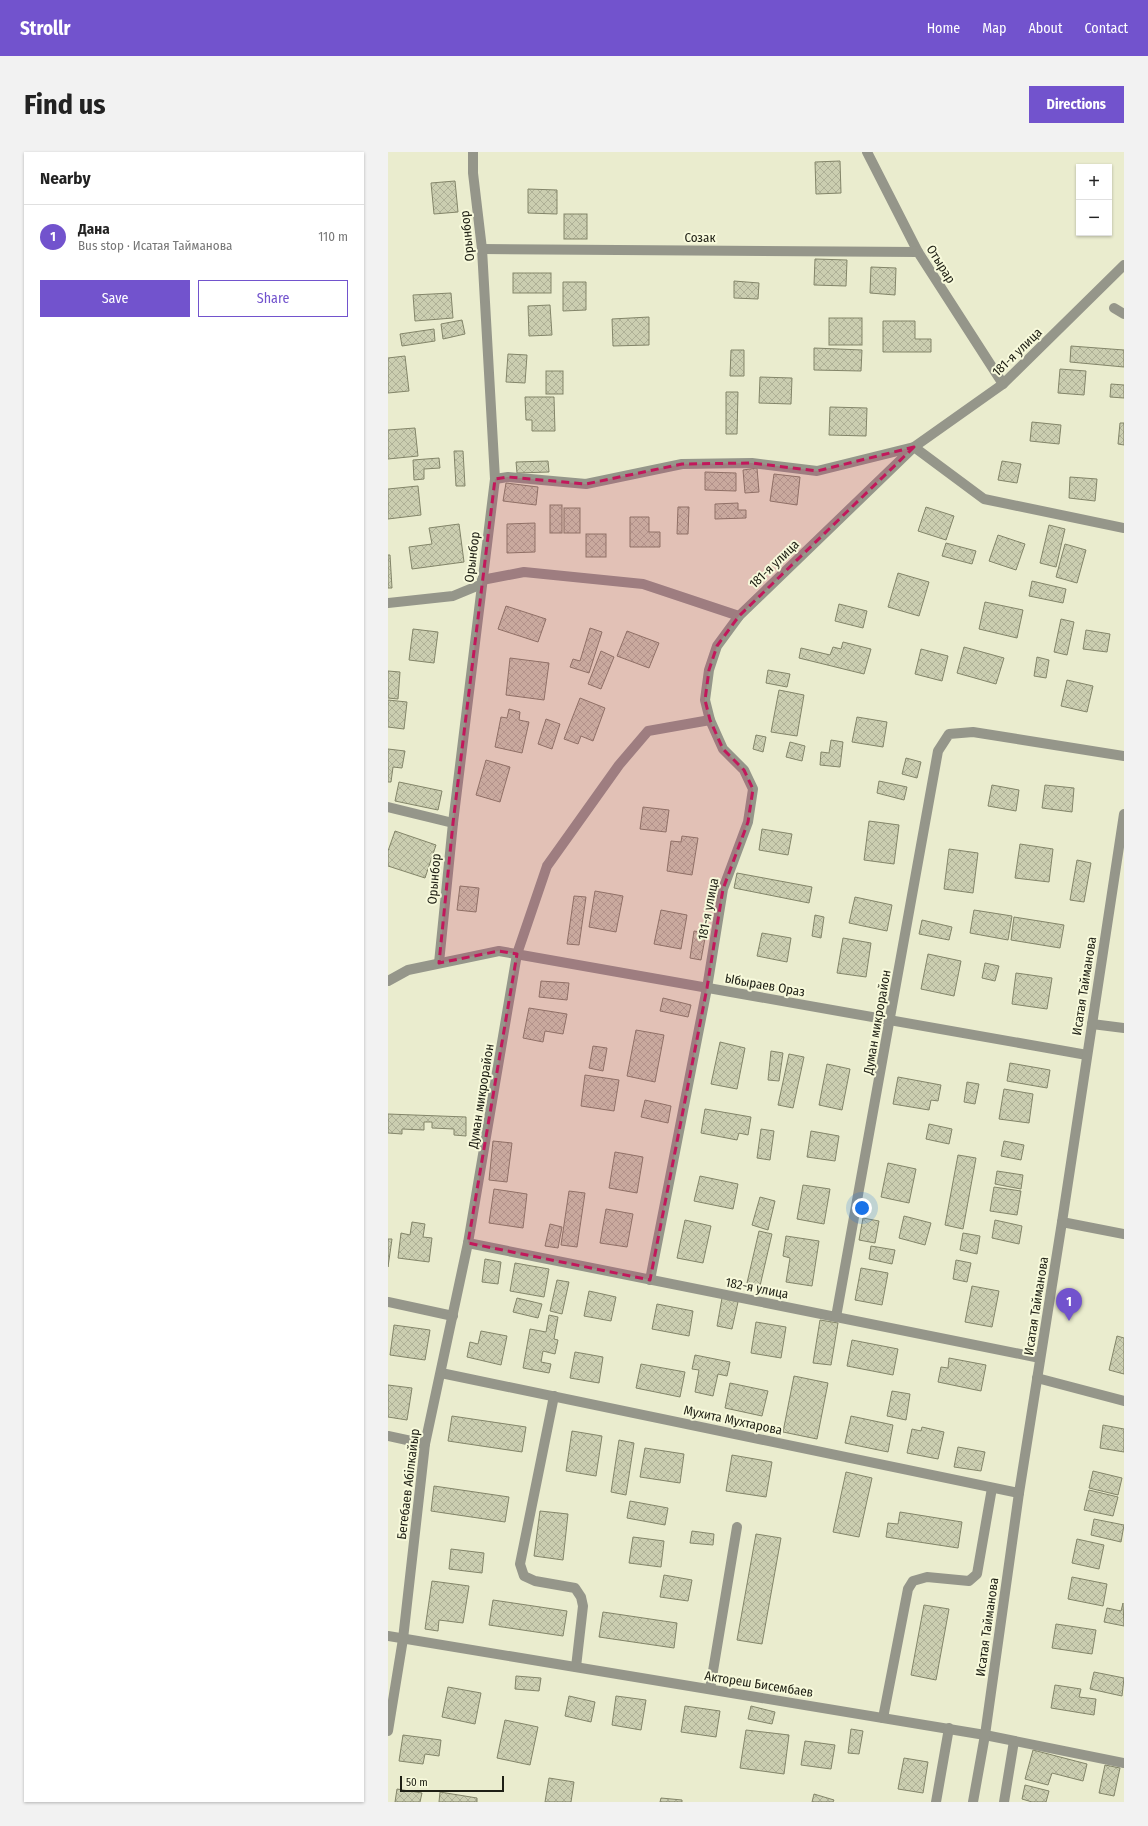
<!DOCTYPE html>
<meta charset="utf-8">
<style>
:root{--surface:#fff;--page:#f2f2f2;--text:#222;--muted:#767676;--line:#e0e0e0;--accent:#7253cd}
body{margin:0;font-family:"Fira Sans Condensed",sans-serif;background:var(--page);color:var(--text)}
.controls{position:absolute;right:12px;top:12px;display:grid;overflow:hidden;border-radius:0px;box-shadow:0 1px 3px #0004}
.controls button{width:36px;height:36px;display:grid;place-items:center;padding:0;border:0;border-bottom:1px solid var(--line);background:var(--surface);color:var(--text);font:20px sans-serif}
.scale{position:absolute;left:12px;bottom:10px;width:104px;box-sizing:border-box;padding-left:4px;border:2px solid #1e1f14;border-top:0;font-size:11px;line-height:14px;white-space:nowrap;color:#1e1f14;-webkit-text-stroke:3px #f7f9db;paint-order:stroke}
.you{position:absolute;left:474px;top:1056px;width:14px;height:14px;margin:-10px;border:3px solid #fff;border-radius:50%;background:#1a73e8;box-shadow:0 0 0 6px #1a73e833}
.badge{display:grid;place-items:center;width:26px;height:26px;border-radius:50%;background:var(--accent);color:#fff;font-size:13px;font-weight:700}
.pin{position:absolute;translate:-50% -33px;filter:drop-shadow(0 1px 2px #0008)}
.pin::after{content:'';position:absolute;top:21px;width:14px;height:12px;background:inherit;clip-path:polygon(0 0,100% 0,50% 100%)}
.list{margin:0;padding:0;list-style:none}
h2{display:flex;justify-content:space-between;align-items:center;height:52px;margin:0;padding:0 16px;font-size:17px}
h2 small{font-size:13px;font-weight:400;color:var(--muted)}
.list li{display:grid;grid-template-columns:26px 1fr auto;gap:12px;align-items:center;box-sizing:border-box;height:64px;padding:0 16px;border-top:1px solid var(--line)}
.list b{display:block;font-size:15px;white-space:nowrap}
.list p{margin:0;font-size:13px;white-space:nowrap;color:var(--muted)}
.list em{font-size:13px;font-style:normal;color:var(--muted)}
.actions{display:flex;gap:8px;padding:12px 16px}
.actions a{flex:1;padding:9px 0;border:1px solid var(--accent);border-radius:0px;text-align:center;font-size:14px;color:var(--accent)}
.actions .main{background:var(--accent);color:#fff}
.map{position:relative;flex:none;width:736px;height:1650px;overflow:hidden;border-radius:0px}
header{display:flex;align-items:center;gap:24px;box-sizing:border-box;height:56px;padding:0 20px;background:var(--accent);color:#fff}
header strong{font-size:19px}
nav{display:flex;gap:22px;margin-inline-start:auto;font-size:14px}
.intro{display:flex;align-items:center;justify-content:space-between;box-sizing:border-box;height:96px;padding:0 24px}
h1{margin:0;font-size:28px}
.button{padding:10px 18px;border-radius:0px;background:var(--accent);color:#fff;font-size:14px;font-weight:700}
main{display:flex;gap:24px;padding:0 24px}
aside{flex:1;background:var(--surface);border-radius:0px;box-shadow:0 1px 3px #0004}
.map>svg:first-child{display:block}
.building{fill:url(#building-cross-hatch);stroke:#838569}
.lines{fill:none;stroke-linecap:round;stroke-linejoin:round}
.minor{stroke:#95968a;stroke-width:10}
.marked{fill:#c2185b;fill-opacity:0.2;stroke:#c2185b;stroke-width:3;stroke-dasharray:8 5;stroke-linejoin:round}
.labels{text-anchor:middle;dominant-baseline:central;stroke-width:4;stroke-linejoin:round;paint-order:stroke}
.street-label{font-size:13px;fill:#1e1f14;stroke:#f7f9db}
</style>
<header>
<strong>Strollr</strong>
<nav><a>Home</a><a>Map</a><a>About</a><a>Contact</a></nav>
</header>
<div class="intro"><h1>Find us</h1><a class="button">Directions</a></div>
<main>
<aside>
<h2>Nearby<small></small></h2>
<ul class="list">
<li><span class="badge">1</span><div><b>Дана</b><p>Bus stop · Исатая Тайманова</p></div><em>110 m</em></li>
</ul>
<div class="actions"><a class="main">Save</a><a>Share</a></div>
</aside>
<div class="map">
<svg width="736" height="1650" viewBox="0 0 736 1650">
<defs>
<pattern id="building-cross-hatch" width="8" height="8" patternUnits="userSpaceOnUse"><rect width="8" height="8" fill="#cbceb0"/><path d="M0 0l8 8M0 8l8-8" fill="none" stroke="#aeb096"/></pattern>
</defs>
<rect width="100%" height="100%" fill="#eaecce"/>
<g class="building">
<polygon points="452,9 453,41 428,42 427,10"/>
<polygon points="67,29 70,60 46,62 43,31"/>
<polygon points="140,37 169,38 169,62 140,61"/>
<rect x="176" y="62" width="23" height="25"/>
<polygon points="427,107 459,108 458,134 426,133"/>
<polygon points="483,115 508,116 507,143 482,141"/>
<rect x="125" y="121" width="38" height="20"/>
<polygon points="346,129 371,131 370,147 346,146"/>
<polygon points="175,130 198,130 198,158 175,159"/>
<polygon points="63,141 65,166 27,169 25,143"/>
<polygon points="162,153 164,183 141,184 140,154"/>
<polygon points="261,165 261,193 225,194 224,167"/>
<rect x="441" y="166" width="33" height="27"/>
<polygon points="74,168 77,182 55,187 53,172"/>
<polygon points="495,169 527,169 527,187 543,187 543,200 495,200"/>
<polygon points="46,177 47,189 14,194 12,182"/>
<polygon points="683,194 736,198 736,215 682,210"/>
<polygon points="426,196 474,198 473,219 426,218"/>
<polygon points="343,198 356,198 356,224 342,224"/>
<polygon points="120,202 139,203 137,231 118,230"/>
<polygon points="17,204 21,239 0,241 0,206"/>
<polygon points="672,217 698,219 696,243 670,241"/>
<rect x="158" y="219" width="17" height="23"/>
<polygon points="372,225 404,226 403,252 371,251"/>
<polygon points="723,232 736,233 736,246 722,245"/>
<polygon points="338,240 350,240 349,282 338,282"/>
<polygon points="137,245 166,245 167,279 144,279 144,268 138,268"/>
<polygon points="442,255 479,256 478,284 441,283"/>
<polygon points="644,270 673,273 671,292 642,289"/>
<polygon points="732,271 736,271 736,293 730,292"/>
<polygon points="27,276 30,304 0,307 0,278"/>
<polygon points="66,299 75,299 77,334 68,334"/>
<polygon points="51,306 52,316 36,317 36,327 26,328 25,308"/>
<polygon points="160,309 161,320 129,321 128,310"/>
<polygon points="614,309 633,312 629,331 610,328"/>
<polygon points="369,316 371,340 357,341 355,318"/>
<polygon points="317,320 348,321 348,339 317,338"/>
<polygon points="386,322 412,325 409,353 382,349"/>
<polygon points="682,325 709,327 707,349 681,346"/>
<polygon points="118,331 150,335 148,353 115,349"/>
<polygon points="30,334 33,363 0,367 0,337"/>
<polygon points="350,351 350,358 358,358 358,366 327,367 327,352"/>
<rect x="162" y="353" width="12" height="28"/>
<polygon points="290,355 301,355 300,382 289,382"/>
<polygon points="538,355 566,364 558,388 530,379"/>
<rect x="176" y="356" width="16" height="25"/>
<polygon points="242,365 261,365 261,380 272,380 272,395 242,395"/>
<polygon points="147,371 147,400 119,401 119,372"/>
<polygon points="71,372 76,410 24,417 21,395 44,392 41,376"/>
<polygon points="661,373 677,377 668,415 652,411"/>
<rect x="198" y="382" width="20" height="23"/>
<polygon points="610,383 637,392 628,418 601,409"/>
<polygon points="558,391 588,399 584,412 554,404"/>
<polygon points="677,392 698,398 689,431 668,425"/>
<polygon points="0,403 2,403 4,436 0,436"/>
<polygon points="510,421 541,430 531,464 500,455"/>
<polygon points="644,429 678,437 675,451 641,444"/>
<polygon points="597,450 635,458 629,486 591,477"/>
<polygon points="451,452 479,459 475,476 447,469"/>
<polygon points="118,454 158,467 150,490 110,477"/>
<polygon points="673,467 686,470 679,503 666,500"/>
<polygon points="202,476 214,480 201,521 182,515 185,507 192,509"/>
<polygon points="25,477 50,480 46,511 21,508"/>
<polygon points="698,478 722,482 719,500 695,497"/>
<polygon points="239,479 271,491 261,516 229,504"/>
<polygon points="455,490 483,497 476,522 411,506 413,496 442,503 445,495 453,497"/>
<polygon points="576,495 616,506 608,532 569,521"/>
<polygon points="533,497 560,504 554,529 527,522"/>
<polygon points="213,499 226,505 213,537 200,532"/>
<polygon points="649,505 661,508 658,526 646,524"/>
<polygon points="122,506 161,511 156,548 118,543"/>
<polygon points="380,518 402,522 399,535 378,531"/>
<polygon points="0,519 12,520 10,547 0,546"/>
<polygon points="679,528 705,534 699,560 673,554"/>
<polygon points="391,538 416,543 409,584 383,580"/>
<polygon points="192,546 217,556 205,589 193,584 190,592 176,587"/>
<polygon points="0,548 19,550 16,577 0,575"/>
<polygon points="121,557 132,560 131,568 141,570 134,601 107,595 113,565 119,566"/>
<polygon points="469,565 499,570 495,595 464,590"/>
<polygon points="158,567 172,572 164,597 150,592"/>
<polygon points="368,583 378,585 375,600 365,597"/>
<polygon points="443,588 455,590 452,615 432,613 433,600 441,601"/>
<polygon points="402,590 417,594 414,609 398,605"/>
<polygon points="0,597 17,599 14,616 5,615 3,630 0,630"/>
<polygon points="518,606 533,610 529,626 514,622"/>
<polygon points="98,608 122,615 112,650 88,643"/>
<polygon points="491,629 519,635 516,648 489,641"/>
<polygon points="11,630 54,639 50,658 7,649"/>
<polygon points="604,633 631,638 628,659 600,654"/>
<polygon points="657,633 686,636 684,660 654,656"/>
<polygon points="255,655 281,658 278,680 252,677"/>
<polygon points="481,669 511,673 506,712 476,708"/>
<polygon points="374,677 404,682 400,703 371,698"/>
<polygon points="7,679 48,693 37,726 0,714 0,699"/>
<polygon points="294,684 310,686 304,723 279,719 283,689 293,690"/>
<polygon points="632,692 665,697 661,730 627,726"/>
<polygon points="561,697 590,701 585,741 556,737"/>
<polygon points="689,708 703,711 696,750 682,748"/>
<polygon points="349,721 424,735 421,751 346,736"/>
<polygon points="72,734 91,736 88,760 69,758"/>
<polygon points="207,739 235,744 228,780 201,775"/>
<polygon points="186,744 198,745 191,793 179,792"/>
<polygon points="467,745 504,753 499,779 461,771"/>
<polygon points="273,758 299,763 293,797 266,792"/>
<polygon points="586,758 624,764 620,788 582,781"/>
<polygon points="427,763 436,765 433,786 424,784"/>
<polygon points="626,765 676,773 672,796 623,788"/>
<polygon points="534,768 564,775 561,788 531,782"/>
<polygon points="306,779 318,781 313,808 302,806"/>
<polygon points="374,781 403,786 399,810 369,804"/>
<polygon points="455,786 483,791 478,825 449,821"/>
<polygon points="540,802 573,809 566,844 533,837"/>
<polygon points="597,811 611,814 607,829 594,826"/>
<polygon points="628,821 664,826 659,857 624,852"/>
<polygon points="153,829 181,831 179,848 151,845"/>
<polygon points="275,846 303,853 300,865 272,859"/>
<polygon points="141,856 179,862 175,882 157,879 155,890 135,886"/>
<polygon points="248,878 276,883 267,930 239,924"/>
<polygon points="332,890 357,896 349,937 323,932"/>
<polygon points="205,894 219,896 215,919 201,916"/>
<polygon points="383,899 395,901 391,929 380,928"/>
<polygon points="401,902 416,905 405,956 390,953"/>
<polygon points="622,911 662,918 659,936 619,929"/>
<polygon points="439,912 462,917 454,958 431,953"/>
<polygon points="197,923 231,928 226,959 193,954"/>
<polygon points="510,925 553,933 550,949 543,948 541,958 505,952"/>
<polygon points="579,930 591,932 587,952 576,950"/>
<polygon points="616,937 645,942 641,971 611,967"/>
<polygon points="257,948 283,954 280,971 253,965"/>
<polygon points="317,957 363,965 360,983 351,981 349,988 313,981"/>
<polygon points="0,962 78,965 78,984 66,983 66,977 44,976 44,970 36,970 36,978 14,977 14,982 0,981"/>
<polygon points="541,972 564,977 561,992 538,987"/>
<polygon points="373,977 386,979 382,1008 369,1006"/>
<polygon points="423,979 451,984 447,1009 419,1005"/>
<polygon points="105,989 124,991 119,1030 101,1028"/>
<polygon points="616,989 636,993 633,1008 613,1004"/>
<polygon points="227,1000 255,1005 249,1041 221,1036"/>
<polygon points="570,1003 588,1006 575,1077 557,1073"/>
<polygon points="500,1011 528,1017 521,1051 493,1045"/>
<polygon points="609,1019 635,1023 633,1037 607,1032"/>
<polygon points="312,1024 350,1032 345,1057 306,1049"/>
<polygon points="415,1033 442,1037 436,1072 409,1067"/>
<polygon points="606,1035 633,1039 629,1063 602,1059"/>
<polygon points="106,1037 139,1042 135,1076 101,1071"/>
<polygon points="181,1039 197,1041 189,1095 173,1093"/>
<polygon points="372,1045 387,1049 380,1078 364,1073"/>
<polygon points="218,1057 245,1062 239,1095 212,1091"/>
<polygon points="516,1064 543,1071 537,1093 511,1086"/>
<polygon points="475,1066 491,1069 487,1091 471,1088"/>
<polygon points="297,1068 323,1074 315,1111 289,1106"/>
<polygon points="607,1068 634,1074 631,1092 604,1086"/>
<polygon points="24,1070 37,1072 35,1085 44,1086 41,1110 10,1106 13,1081 22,1083"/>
<polygon points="162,1072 174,1075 170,1096 157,1094"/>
<polygon points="371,1079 384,1082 372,1134 359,1131"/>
<polygon points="575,1081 592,1084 589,1102 572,1098"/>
<polygon points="398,1084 431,1089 424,1134 398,1130 402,1106 395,1104"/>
<polygon points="0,1087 4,1087 0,1115"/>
<polygon points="483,1094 507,1098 504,1112 481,1107"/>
<polygon points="97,1107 113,1110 110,1132 94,1130"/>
<polygon points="568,1108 583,1111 579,1130 565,1127"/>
<polygon points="127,1111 161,1117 156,1145 122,1139"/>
<polygon points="473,1116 500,1121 494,1153 467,1148"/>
<polygon points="169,1128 181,1130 174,1162 162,1159"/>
<polygon points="584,1134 611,1139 604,1175 577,1170"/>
<polygon points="201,1139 228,1145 223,1169 196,1164"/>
<polygon points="129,1146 154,1152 150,1166 125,1160"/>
<polygon points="334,1146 350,1150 344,1177 329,1174"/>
<polygon points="269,1152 305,1159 301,1184 264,1177"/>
<polygon points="161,1163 170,1165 166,1187 170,1188 167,1202 155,1199 153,1210 163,1212 161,1221 135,1216 142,1177 158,1180"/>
<polygon points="432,1168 450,1171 443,1213 425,1211"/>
<polygon points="368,1170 398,1175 393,1206 363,1201"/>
<polygon points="6,1173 42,1178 37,1208 2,1203"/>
<polygon points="93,1179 119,1184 113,1213 79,1205 82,1190 90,1192"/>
<polygon points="729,1184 736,1186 736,1222 721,1218"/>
<polygon points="464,1188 510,1197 505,1223 459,1214"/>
<polygon points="187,1200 215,1205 211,1231 182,1226"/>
<polygon points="307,1203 342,1210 339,1224 330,1222 325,1244 307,1240 311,1218 304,1217"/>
<polygon points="561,1206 598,1213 593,1239 550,1230 553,1215 560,1216"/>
<polygon points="253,1212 297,1220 292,1245 248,1236"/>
<polygon points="406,1224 440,1231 429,1287 395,1280"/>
<polygon points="342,1231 380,1239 374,1264 337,1256"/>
<polygon points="0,1233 24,1236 19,1268 0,1265"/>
<polygon points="504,1239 522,1242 518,1268 499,1264"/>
<polygon points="64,1264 138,1275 134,1300 60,1289"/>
<polygon points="463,1264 505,1273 500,1300 457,1291"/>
<polygon points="715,1273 736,1277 736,1300 712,1296"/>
<polygon points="534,1275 556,1280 550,1307 519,1301 524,1277 533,1279"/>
<polygon points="184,1279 214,1284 208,1324 178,1319"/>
<polygon points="231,1288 246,1291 238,1343 223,1340"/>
<polygon points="570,1295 597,1300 593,1319 566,1315"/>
<polygon points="257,1296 296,1302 292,1331 252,1325"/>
<polygon points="344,1303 384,1310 378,1345 338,1339"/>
<polygon points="705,1319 734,1326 730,1343 701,1336"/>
<polygon points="458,1320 484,1326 471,1385 445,1380"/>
<polygon points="46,1334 121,1345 117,1370 43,1359"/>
<polygon points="701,1338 730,1345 725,1364 696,1358"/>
<polygon points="242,1349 280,1356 277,1373 239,1366"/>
<polygon points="152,1359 180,1362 175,1408 146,1404"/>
<polygon points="512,1360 574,1370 570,1396 498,1385 500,1371 510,1372"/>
<polygon points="706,1367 736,1373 733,1390 703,1383"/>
<polygon points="304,1379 326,1382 325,1393 302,1391"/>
<polygon points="368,1382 393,1386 374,1492 349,1488"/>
<polygon points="245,1385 276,1389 273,1415 241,1411"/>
<polygon points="689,1387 716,1393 711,1417 684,1411"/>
<polygon points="63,1397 96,1401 94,1421 61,1417"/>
<polygon points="276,1423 304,1428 300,1449 272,1445"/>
<polygon points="684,1425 719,1432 715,1454 680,1447"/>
<polygon points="44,1429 81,1434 75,1471 51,1468 50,1479 37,1477"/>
<polygon points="105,1448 179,1459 175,1484 101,1473"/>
<polygon points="735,1451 736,1474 716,1470 719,1456 733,1459"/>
<polygon points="536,1453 561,1457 548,1528 523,1523"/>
<polygon points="215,1460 289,1471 286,1496 211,1485"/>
<polygon points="668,1472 708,1478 704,1502 664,1496"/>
<polygon points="706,1520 736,1526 734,1544 702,1537"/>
<polygon points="128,1524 153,1526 151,1539 127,1537"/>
<polygon points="667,1533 693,1537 691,1545 708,1547 706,1563 663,1556"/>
<polygon points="60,1535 93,1541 87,1572 54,1565"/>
<polygon points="181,1544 207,1550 203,1570 177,1564"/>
<polygon points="228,1544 258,1548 253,1578 224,1573"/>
<polygon points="297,1554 332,1559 328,1585 293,1580"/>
<polygon points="363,1554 387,1560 384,1572 360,1567"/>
<polygon points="117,1568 150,1575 142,1613 109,1606"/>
<polygon points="463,1577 475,1579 471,1602 460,1601"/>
<polygon points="358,1578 401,1583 396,1622 352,1616"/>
<polygon points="15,1583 53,1588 51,1604 37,1602 35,1612 11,1609"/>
<polygon points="417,1589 447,1593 443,1617 413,1613"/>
<polygon points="645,1598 699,1612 695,1629 664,1621 660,1633 637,1627"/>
<polygon points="516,1606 540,1610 535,1641 510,1637"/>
<polygon points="717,1613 732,1616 726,1644 711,1641"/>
<polygon points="161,1626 186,1630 183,1650 157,1650"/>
<polygon points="637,1633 661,1639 658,1650 644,1650 634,1647"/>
<polygon points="9,1637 34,1641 32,1650 7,1650"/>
<polygon points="52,1640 89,1646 89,1650 51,1650"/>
<polygon points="426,1642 446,1648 445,1650 424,1650"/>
<polygon points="273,1646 294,1648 294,1650 272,1650"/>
</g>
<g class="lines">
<g class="minor">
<polyline points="479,0 530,100 615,232"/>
<polyline points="94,97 530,100"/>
<polyline points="726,156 736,162"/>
<polyline points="107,327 120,325 198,332 294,312 364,311 429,319 526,295 596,347 736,376"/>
<polyline points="94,428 136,420 255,432 351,464"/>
<polyline points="0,451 65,444 94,432"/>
<polyline points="0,655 65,671"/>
<polyline points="51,811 65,671 107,327 94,97 85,21 85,0"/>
<polyline points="0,829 20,818 111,799 699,903"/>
<polyline points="704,872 736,876"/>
<polyline points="674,1070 736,1082"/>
<polyline points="80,1091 652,1206"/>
<polyline points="262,1128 319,836 335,737 360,670 365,637 356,618 335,597 322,568 317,548 321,518 329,494 351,464 526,295 615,232 736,113"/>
<polyline points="0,1150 65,1164"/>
<polyline points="448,1165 550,599 561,582 585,580 736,604"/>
<polyline points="53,1221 631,1341"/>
<polyline points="649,1226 736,1249"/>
<polyline points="166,1244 132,1412 136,1424 147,1429 187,1436 193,1445 195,1454 188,1515"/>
<polyline points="0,1284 37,1292"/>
<polyline points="0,1484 597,1583 736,1611"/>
<polyline points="322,1537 349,1375"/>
<polyline points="495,1566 520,1437 525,1429 539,1425 581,1429 589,1422 604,1336"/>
<polyline points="0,1579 15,1487 37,1292 80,1091 129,802 159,714 231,613 260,579 322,568"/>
<polyline points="548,1650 561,1576"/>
<polyline points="585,1650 597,1583 631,1341 674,1070 736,662"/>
<polyline points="616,1650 626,1589"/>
</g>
</g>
<path class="marked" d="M526,295l-175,169 -22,30 -8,24 -4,30 5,20 13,29 21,21 9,19 -5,33 -25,67 -16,99 -57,292 -182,-37 49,-289 -18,-3 -60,12 14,-140 42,-344 13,-2 78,7 96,-20 70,-1 65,8z"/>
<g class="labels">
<g class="street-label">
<text transform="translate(79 84) rotate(-96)">Орынбор</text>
<text x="312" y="85">Созак</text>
<text transform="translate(553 112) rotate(58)">Отырар</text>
<text transform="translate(629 200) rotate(-44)">181-я улица</text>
<text transform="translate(84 405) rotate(-83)">Орынбор</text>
<text transform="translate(386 412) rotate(-44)">181-я улица</text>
<text transform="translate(46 727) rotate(-85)">Орынбор</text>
<text transform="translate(320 757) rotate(-79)">181-я улица</text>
<text transform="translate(377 833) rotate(10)">Ыбыраев Ораз</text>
<text transform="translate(696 834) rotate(-81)">Исатая Тайманова</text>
<text transform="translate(489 870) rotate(-80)">Думан микрорайон</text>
<text transform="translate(93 944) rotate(-81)">Думан микрорайон</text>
<text transform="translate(369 1136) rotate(11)">182-я улица</text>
<text transform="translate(648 1154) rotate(-81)">Исатая Тайманова</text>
<text transform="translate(345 1268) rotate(12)">Мухита Мухтарова</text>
<text transform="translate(20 1332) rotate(-83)">Бегебаев Абілкайыр</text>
<text transform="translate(599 1475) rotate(-82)">Исатая Тайманова</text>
<text transform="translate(371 1532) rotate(9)">Актореш Бисембаев</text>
</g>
</g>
</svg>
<div class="controls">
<button>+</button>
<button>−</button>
</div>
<div class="scale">50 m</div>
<div class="you"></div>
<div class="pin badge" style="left:681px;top:1169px">1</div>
</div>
</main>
